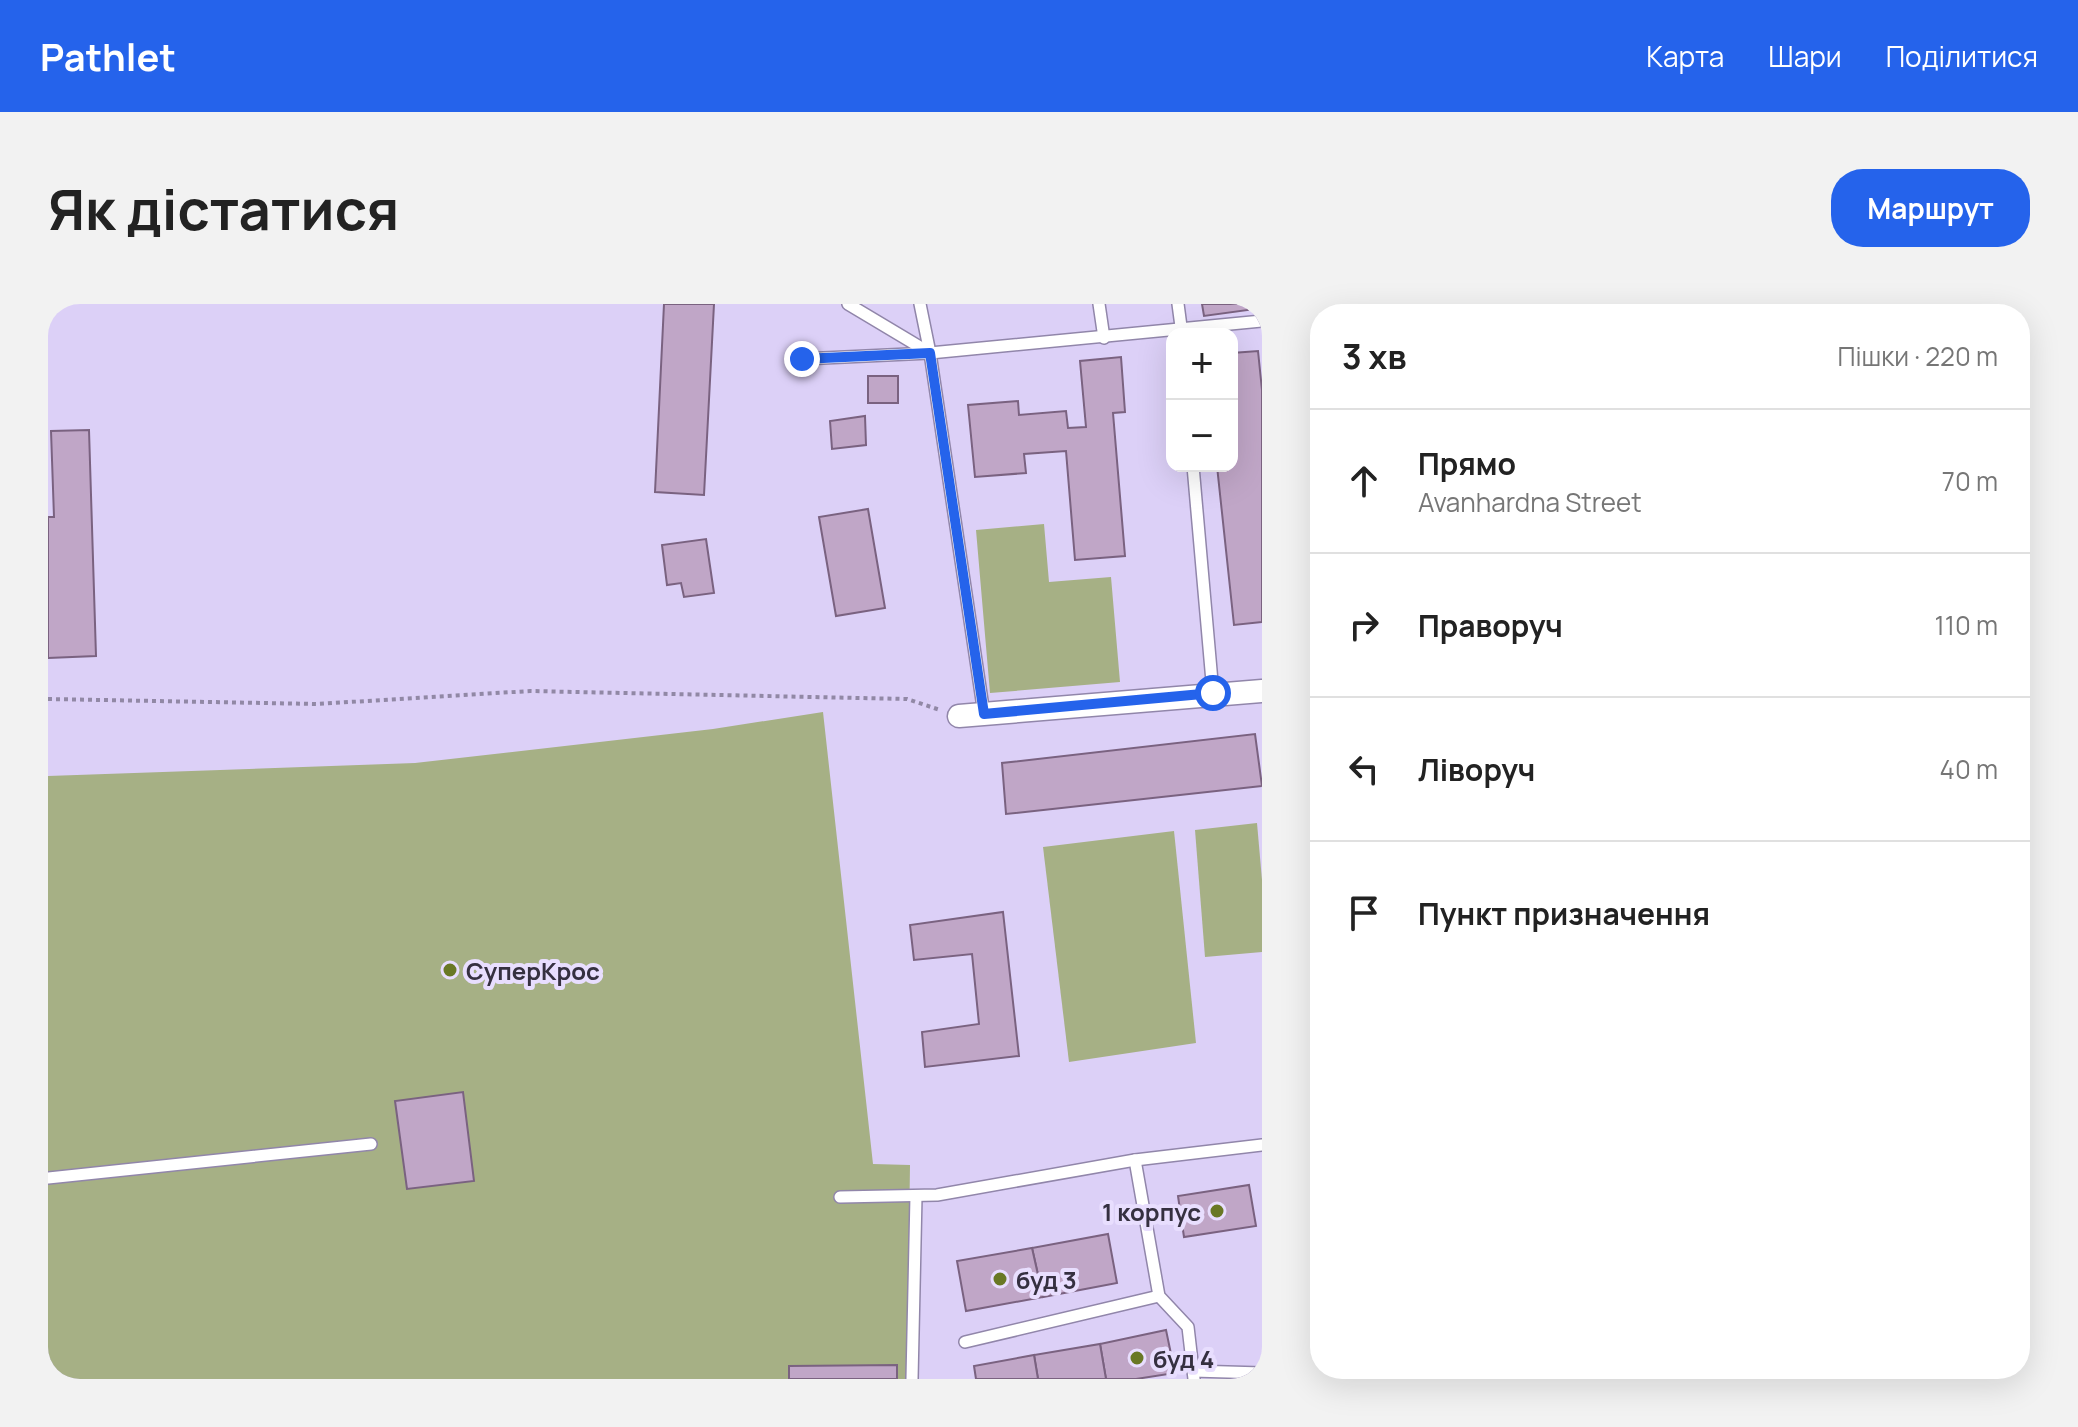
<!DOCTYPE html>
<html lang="uk">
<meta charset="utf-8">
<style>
:root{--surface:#fff;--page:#f2f2f2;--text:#222;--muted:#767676;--line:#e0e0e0;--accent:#2563eb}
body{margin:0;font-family:Manrope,sans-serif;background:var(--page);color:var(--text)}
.controls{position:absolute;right:24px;top:24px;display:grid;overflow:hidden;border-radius:16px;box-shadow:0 8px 32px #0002}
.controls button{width:72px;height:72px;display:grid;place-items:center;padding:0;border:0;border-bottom:2px solid var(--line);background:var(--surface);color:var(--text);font:40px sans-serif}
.stop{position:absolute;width:24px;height:24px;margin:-18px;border:6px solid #2563eb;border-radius:50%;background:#fff}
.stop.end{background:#2563eb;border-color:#fff;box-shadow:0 2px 8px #0008}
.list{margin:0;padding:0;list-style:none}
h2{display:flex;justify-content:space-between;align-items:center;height:104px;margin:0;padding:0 32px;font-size:34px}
h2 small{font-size:26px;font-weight:400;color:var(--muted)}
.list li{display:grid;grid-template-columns:52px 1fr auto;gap:24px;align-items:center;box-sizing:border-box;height:144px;padding:0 32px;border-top:2px solid var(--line)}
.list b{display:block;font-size:30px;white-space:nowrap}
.list p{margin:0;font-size:26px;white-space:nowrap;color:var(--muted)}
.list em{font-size:26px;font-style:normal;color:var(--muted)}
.icon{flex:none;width:44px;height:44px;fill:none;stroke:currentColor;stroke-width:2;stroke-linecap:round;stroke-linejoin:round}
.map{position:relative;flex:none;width:1214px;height:1075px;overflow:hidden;border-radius:32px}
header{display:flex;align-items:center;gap:48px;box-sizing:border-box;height:112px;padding:0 40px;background:var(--accent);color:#fff}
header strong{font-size:38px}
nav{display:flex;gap:44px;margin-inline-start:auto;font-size:28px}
.intro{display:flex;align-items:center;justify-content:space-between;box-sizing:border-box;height:192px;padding:0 48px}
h1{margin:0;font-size:56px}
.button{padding:20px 36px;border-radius:32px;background:var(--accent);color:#fff;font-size:28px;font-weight:700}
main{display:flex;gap:48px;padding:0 48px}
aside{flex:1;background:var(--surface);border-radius:32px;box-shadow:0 8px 32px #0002}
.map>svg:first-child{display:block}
.green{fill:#a6b085}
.building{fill:#c0a6c7;stroke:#7a6280;stroke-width:2}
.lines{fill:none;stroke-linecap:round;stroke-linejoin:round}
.lane-casing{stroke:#9186aa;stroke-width:14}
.street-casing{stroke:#9186aa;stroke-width:25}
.path{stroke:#9188a5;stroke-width:4;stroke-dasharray:4 4;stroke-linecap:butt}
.lane{stroke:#fff;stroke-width:11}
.street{stroke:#fff;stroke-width:22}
.route{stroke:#2563eb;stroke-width:10}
.poi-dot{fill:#697825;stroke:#e8defe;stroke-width:3}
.labels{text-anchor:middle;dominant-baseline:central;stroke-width:8;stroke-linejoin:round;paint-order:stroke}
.poi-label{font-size:24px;font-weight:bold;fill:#353040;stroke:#e8defe;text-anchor:start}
</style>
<header>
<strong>Pathlet</strong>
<nav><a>Карта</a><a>Шари</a><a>Поділитися</a></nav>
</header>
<div class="intro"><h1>Як дістатися</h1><a class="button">Маршрут</a></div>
<main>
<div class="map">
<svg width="1214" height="1075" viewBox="0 0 1214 1075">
<rect width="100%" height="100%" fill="#dcd0f7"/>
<g class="green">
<polygon points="996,220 1001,278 1063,273 1072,378 942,389 928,226"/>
<polygon points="775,408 825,860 862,861 859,1075 0,1075 0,472 367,459 665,425"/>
<polygon points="1209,519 1214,576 1214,648 1157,653 1147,526"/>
<polygon points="1126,527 1148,739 1021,758 995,543"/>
</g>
<g class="building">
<polygon points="616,0 666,0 656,191 607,188"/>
<polygon points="1154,0 1199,0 1200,6 1156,12"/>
<polygon points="1210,47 1214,86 1214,318 1186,321 1169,162 1184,162 1184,49"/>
<polygon points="1073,53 1077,108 1065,109 1077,252 1027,256 1018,147 976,150 978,169 927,173 920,101 970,97 971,111 1018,107 1020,124 1038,123 1032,57"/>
<rect x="820" y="72" width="30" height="27"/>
<polygon points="817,112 818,141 784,145 782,117"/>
<polygon points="41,126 48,352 0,354 0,213 6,213 3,127"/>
<polygon points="820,205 837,304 788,312 771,213"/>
<polygon points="658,235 666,289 636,293 633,279 619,281 614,241"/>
<polygon points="1207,430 1214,482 958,510 954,459"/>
<polygon points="955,608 971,752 877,763 874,728 931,720 924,650 866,656 862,621"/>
<polygon points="415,788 426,877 359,885 347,797"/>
<polygon points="1201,881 1208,922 1136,933 1130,892"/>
<polygon points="1060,930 1069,979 995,993 984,944"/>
<polygon points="984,944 995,993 918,1007 909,957"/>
<polygon points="1118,1026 1127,1069 1088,1075 1058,1075 1052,1040"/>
<polygon points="1052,1040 1058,1075 990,1075 986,1051"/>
<polygon points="986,1051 990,1075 928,1075 926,1062"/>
<polygon points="849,1061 849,1075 741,1075 741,1062"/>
</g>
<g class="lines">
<defs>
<g id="lane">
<polyline points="800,0 882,49"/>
<polyline points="872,0 882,49 936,410"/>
<polyline points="1051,0 1056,34"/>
<polyline points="1130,0 1134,30"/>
<polyline points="754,55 882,49 1214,17"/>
<polyline points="1145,162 1165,389"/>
<polyline points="1087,856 1111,992 1140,1023 1146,1075"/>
<polyline points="0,874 323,840"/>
<polyline points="792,893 889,891 1087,856 1214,841"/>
<polyline points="917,1038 1111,992"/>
<polyline points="1145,1067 1214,1069"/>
<polyline points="864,1075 868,892"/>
</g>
<polyline id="street" points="911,412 1214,387"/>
</defs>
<use href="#lane" class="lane-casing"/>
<use href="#street" class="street-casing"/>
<polyline class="path" points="0,395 269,400 482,387 859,395 892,406"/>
<use href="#lane" class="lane"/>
<use href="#street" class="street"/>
</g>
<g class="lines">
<polyline class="route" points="754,55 882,49 936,410 1165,389"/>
</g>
<g class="poi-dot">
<circle cx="402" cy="666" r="8"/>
<circle cx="1169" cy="907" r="8"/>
<circle cx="952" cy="975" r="8"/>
<circle cx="1089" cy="1054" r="8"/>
</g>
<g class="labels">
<g class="poi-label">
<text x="418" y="666">СуперКрос</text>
<text x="1153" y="907" text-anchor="end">1 корпус</text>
<text x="968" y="975">буд 3</text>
<text x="1105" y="1054">буд 4</text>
</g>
</g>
</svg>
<div class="controls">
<button>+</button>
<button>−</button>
</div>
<div class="stop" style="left:1165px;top:389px"></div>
<div class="stop end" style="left:754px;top:55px"></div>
</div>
<aside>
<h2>3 хв<small>Пішки · 220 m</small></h2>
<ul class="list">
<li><svg class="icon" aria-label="ahead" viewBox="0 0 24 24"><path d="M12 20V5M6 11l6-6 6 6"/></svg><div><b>Прямо</b><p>Avanhardna Street</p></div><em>70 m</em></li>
<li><svg class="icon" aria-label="right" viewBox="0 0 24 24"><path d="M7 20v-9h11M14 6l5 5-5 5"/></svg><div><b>Праворуч</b></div><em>110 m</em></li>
<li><svg class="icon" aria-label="left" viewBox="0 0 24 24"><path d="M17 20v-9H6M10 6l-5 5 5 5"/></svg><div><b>Ліворуч</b></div><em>40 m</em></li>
<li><svg class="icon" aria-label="arrive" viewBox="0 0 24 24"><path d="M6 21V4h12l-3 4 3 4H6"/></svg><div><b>Пункт призначення</b></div></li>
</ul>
</aside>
</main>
